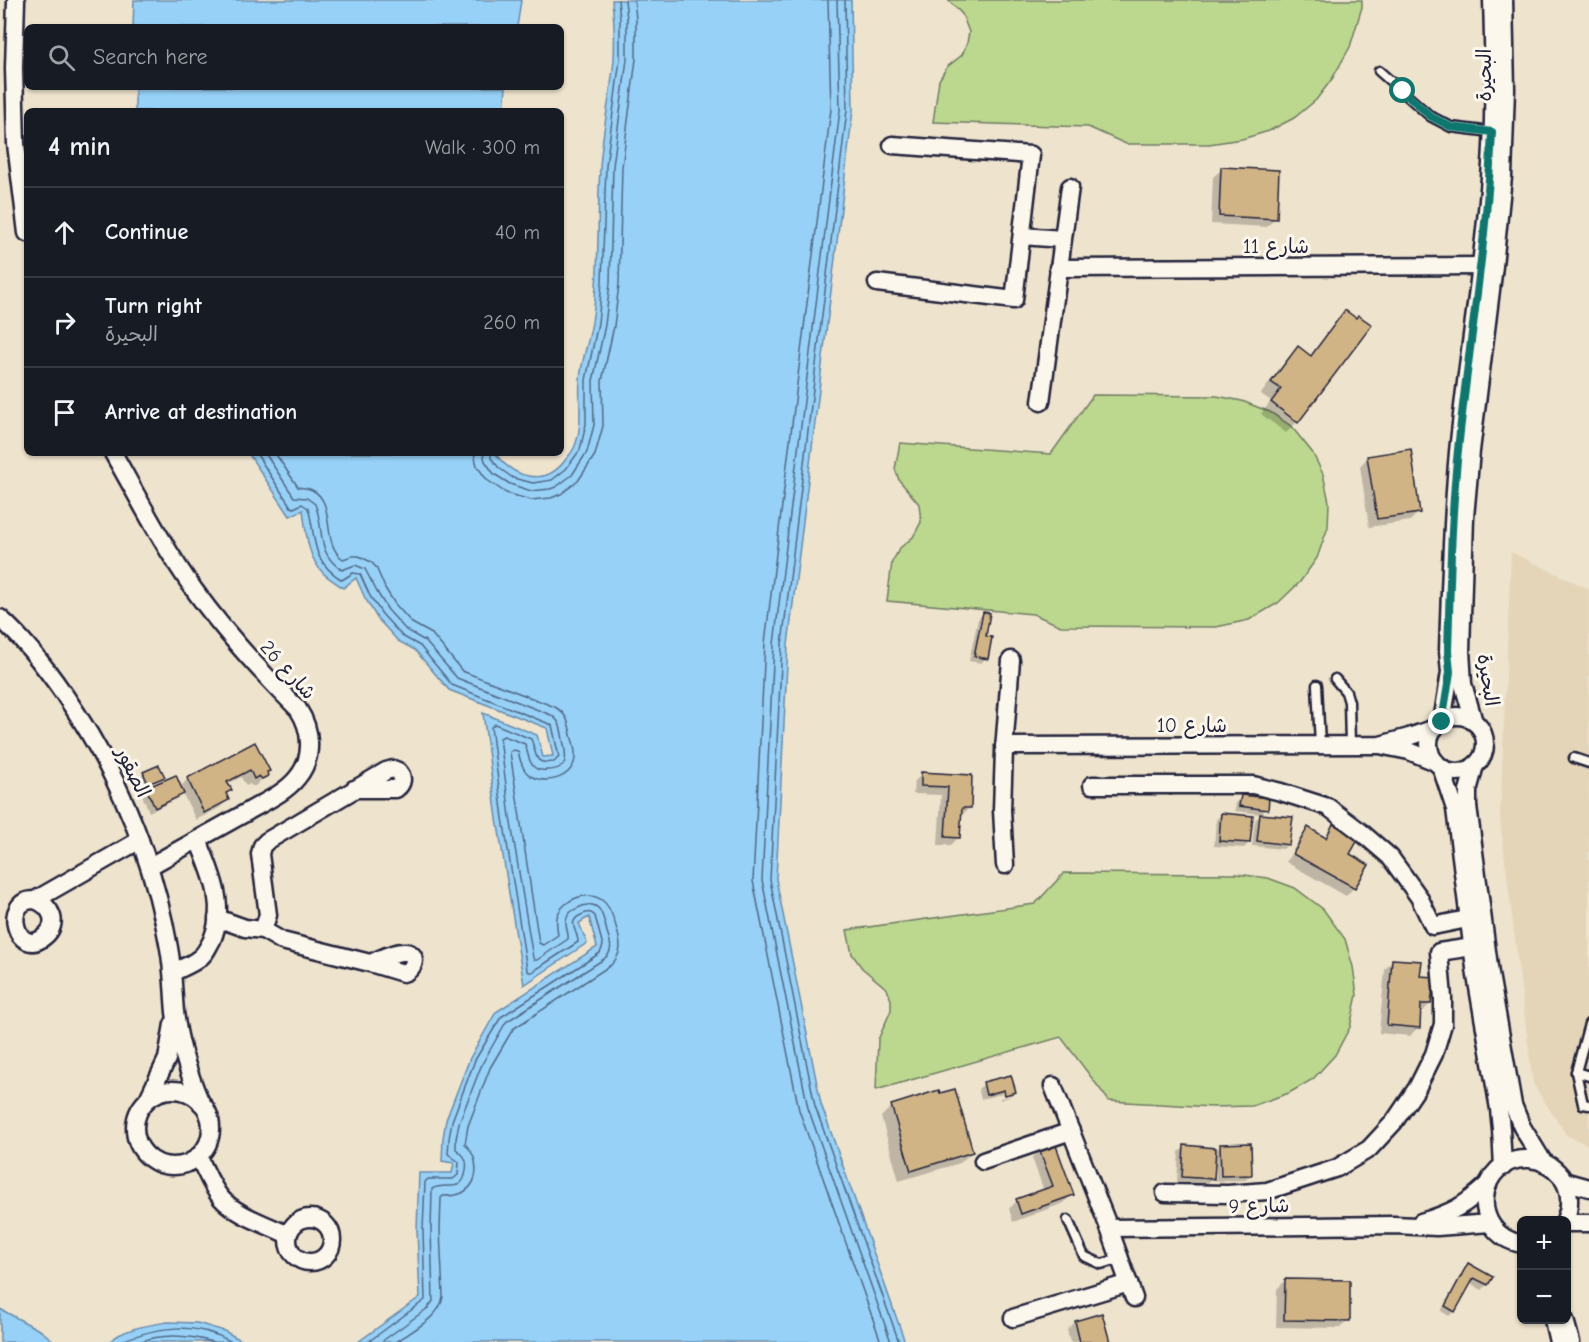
<!DOCTYPE html>
<meta charset="utf-8">
<style>
:root{--surface:#171b24;--page:#20242c;--text:#f1f3f6;--muted:#9ea1a6;--line:#363941}
body{margin:0;font-family:"Comic Neue","Playpen Sans Arabic",sans-serif;background:var(--page);color:var(--text)}
.controls{position:absolute;right:18px;bottom:18px;display:grid;overflow:hidden;border-radius:9px;box-shadow:0 2px 4px #0004}
.controls button{width:54px;height:54px;display:grid;place-items:center;padding:0;border:0;border-bottom:2px solid var(--line);background:var(--surface);color:var(--text);font:30px sans-serif}
.stop{position:absolute;width:18px;height:18px;margin:-14px;border:4px solid #0f766e;border-radius:50%;background:#fff}
.stop.end{background:#0f766e;border-color:#fff;box-shadow:0 2px 6px #0008}
.list{margin:0;padding:0;list-style:none}
h2{display:flex;justify-content:space-between;align-items:center;height:78px;margin:0;padding:0 24px;font-size:26px}
h2 small{font-size:20px;font-weight:400;color:var(--muted)}
.list li{display:grid;grid-template-columns:39px 1fr auto;gap:18px;align-items:center;box-sizing:border-box;height:90px;padding:0 24px;border-top:2px solid var(--line)}
.list b{display:block;font-size:22px;white-space:nowrap}
.list p{margin:0;font-size:20px;white-space:nowrap;color:var(--muted)}
.list em{font-size:20px;font-style:normal;color:var(--muted)}
.icon{flex:none;width:33px;height:33px;fill:none;stroke:currentColor;stroke-width:2;stroke-linecap:round;stroke-linejoin:round}
.map{position:relative;flex:none;width:1589px;height:1342px;overflow:hidden}
.search{position:absolute;background:var(--surface);box-shadow:0 2px 4px #0004;left:24px;top:24px;width:540px;height:66px;display:flex;align-items:center;gap:15px;box-sizing:border-box;padding:0 21px;border-radius:9px;color:var(--muted);font-size:22px}
.panel{position:absolute;background:var(--surface);box-shadow:0 2px 4px #0004;left:24px;top:108px;width:540px;height:348px;border-radius:9px}
.map>svg:first-child{display:block}
.built{fill:#e5d5b8}
.green{fill:#bcd78e;stroke:#6f7c64;stroke-width:1.5}
.water{fill:#97d1f7;stroke:#688bac;stroke-width:1.5}
.shadow{fill:#0003}
.lines{fill:none;stroke-linecap:round;stroke-linejoin:round}
.shore{stroke:#516886;stroke-width:1.5}
.building{fill:#d1b486;stroke:#22223b;stroke-width:1.5}
.service-casing{stroke:#22223b;stroke-width:13}
.minor-casing{stroke:#22223b;stroke-width:21}
.service{stroke:#fbf7ec;stroke-width:8}
.minor{stroke:#fbf7ec;stroke-width:16}
.route{stroke:#0f766e;stroke-width:8}
.labels{text-anchor:middle;dominant-baseline:central;stroke-width:6;stroke-linejoin:round;paint-order:stroke}
.street-label{font-size:20px;fill:#22223b;stroke:#fbf7ec}
</style>
<div class="map">
<svg width="1589" height="1342" viewBox="0 0 1589 1342">
<rect width="100%" height="100%" fill="#eee3cd"/>
<filter id="ink" filterUnits="userSpaceOnUse"><feTurbulence type="fractalNoise" baseFrequency=".0167" numOctaves="2"/><feDisplacementMap in="SourceGraphic" scale="12" xChannelSelector="R" yChannelSelector="G"/><feConvolveMatrix kernelMatrix="1 2 1 2 8 2 1 2 1" color-interpolation-filters="sRGB"/></filter>
<g filter="url(#ink)">
<polygon class="built" points="1511,552 1589,589 1589,1145 1567,1136 1533,1084 1500,820"/>
<g class="green">
<polygon points="948,0 1362,0 1362,7 1350,47 1332,79 1316,100 1294,118 1269,131 1242,139 1209,144 1126,144 1088,127 933,122 939,80 947,67 962,55 967,43 969,32 962,14"/>
<polygon points="1093,395 1217,396 1242,401 1270,412 1291,426 1312,452 1323,474 1329,502 1328,527 1317,558 1300,582 1278,603 1249,620 1216,627 1061,626 1033,614 887,601 892,562 900,548 913,537 921,522 919,504 899,480 895,469 900,443 1051,454"/>
<polygon points="1064,873 1236,874 1268,878 1295,888 1323,909 1345,939 1353,967 1357,995 1350,1027 1335,1055 1313,1079 1289,1093 1252,1106 1212,1107 1109,1101 1061,1037 876,1090 878,1040 891,1010 891,1000 887,989 862,968 852,954 847,930 1035,904"/>
</g>
<g class="water">
<polygon points="134,0 521,0 517,27 133,27"/>
<path d="M612,0h239l2,110 -65,535 -12,234 45,225 84,238h-547l62,-45 -3,-67 2,-57h33l2,-10 -12,-2 1,-23 3,-18 24,-62 26,-46 101,-65 -8,-30 -10,6 8,20 -63,42 -27,-166 -14,-106 54,22 6,22 10,-1 -6,-28 -98,-38 -34,-40 -17,-9 -21,-23 -12,-20 -9,-20 -13,10c-6,-5 -14,-9 -20,-15 -16,-17 -17,-41 -20,-63l-13,6 -42,-63h247c18,25 51,35 71,6 3,-3 6,-7 8,-11 10,-22 4,-45 6,-68 1,-19 9,-38 12,-58 8,-51 5,-103 8,-154 2,-37 11,-73 14,-109 1,-19 0,-40 -2,-59z"/>
<polygon points="135,87 506,87 504,111 135,111"/>
<polygon points="0,1309 41,1331 55,1342 0,1342"/>
<path d="M168,1322l29,1 27,8 21,11h-136c15,-14 40,-17 59,-20z"/>
</g>
<g class="shadow">
<polygon points="1222,169 1275,218 1267,227 1211,224 1213,177"/>
<polygon points="1345,312 1355,320 1370,325 1297,422 1286,433 1261,414 1271,401 1261,394 1287,359 1299,348 1310,356 1334,324"/>
<polygon points="1368,457 1419,512 1410,521 1369,527 1360,466"/>
<polygon points="983,614 986,658 981,663 969,661 978,619"/>
<polygon points="255,744 266,775 255,786 252,786 250,784 246,786 241,777 227,784 230,790 225,795 228,800 219,808 196,820 183,794 177,799 149,812 142,795 147,790 180,787 188,779"/>
<polygon points="144,773 163,777 146,785 142,775"/>
<polygon points="922,774 971,777 969,808 960,817 959,837 951,845 938,845 941,795 913,794 914,782"/>
<polygon points="1242,797 1266,809 1261,814 1235,811 1236,802"/>
<polygon points="1221,814 1249,843 1244,848 1214,846 1216,820"/>
<polygon points="1261,815 1288,844 1283,849 1252,846 1255,820"/>
<polygon points="1334,826 1348,855 1354,887 1346,896 1286,862 1300,838 1308,829 1323,838"/>
<polygon points="1393,961 1419,977 1430,1004 1422,1012 1419,1012 1418,1027 1410,1036 1379,1033 1385,969"/>
<polygon points="984,1084 1014,1092 1009,1097 1000,1100 1000,1098 1010,1096 1010,1092 981,1099 978,1089"/>
<polygon points="892,1106 972,1152 960,1163 899,1181 881,1117"/>
<polygon points="1221,1146 1251,1174 1246,1180 1216,1181 1216,1166 1213,1166 1212,1178 1207,1184 1177,1182 1179,1152 1185,1147 1214,1152"/>
<polygon points="1040,1150 1072,1194 1064,1203 1013,1222 1009,1209 1017,1201 1044,1191 1032,1158"/>
<polygon points="1469,1265 1487,1285 1482,1290 1470,1283 1454,1311 1449,1316 1441,1311 1463,1270"/>
<polygon points="1285,1281 1348,1320 1340,1328 1276,1327 1277,1289"/>
<polygon points="1075,1322 1108,1342 1070,1342 1067,1330"/>
</g>
<g class="lines">
<g class="shore">
<polyline points="828,0 831,109 765,643 753,881 799,1110 881,1342"/>
<polyline points="837,0 840,110 774,644 762,880 808,1108 891,1342"/>
<polyline points="845,0 847,110 782,644 770,880 815,1106 899,1342"/>
<path d="M256,453l35,54 3,1 8,-4 6,4c9,31 1,51 34,72l11,-7 7,1 10,22 12,18 20,22 18,10 32,39 100,40 7,32 -5,5c-22,3 -16,-7 -23,-23l-36,-15 -4,3 12,91 24,152 2,2h3l46,-30c0,-11 -12,-20 3,-27 7,-3 9,-4 14,1l8,30 -3,7 -99,64 -26,43 -23,61 -3,18 -1,15 11,8 -1,13 -5,4h-25l-3,3 -2,48 2,70 -57,42"/>
<path d="M265,453l29,44 13,1 8,6c10,24 0,49 27,66l13,-5 10,4 12,23 11,18 18,20 19,11 32,37 94,37c10,6 10,15 12,25 4,17 6,30 -16,30 -7,1 -13,-1 -16,-7 -3,-6 -4,-13 -6,-19l-21,-8 -4,2 10,79 23,141 1,2h3l31,-21c1,-6 -3,-12 -2,-18 1,-7 6,-11 12,-13 23,-11 25,8 29,24 2,6 5,13 3,19 -1,4 -3,5 -6,8l-98,63 -24,42 -23,59 -3,16v10c8,6 12,11 10,21 -3,25 -20,11 -34,19l-1,41 2,71 -5,7 -47,34"/>
<path d="M275,453l23,34c4,1 10,1 14,3 25,12 8,53 31,69l9,-3h7l12,6 5,5 9,21 10,16 17,19 20,11 30,37 93,36c12,7 14,16 16,28 2,7 5,15 4,23 -2,21 -33,29 -48,15 -6,-6 -7,-14 -9,-22l-5,-1 -3,2 29,191 4,2 15,-10c-1,-6 -2,-12 -1,-18 5,-18 32,-28 46,-16 9,6 17,36 17,47 -1,7 -4,12 -9,17l-98,64 -23,39 -22,58 -3,18c14,13 16,39 -3,49 -6,3 -12,3 -19,3l-2,2 -1,32 3,66c-2,21 -30,34 -47,46"/>
<polyline points="474,453 477,466 487,480 506,493 531,500 551,498 561,494 578,481 595,455 603,426 602,381 614,326 619,284 622,167 636,59 636,19 634,0"/>
<polyline points="483,453 485,461 494,474 510,484 531,491 550,489 556,487 572,475 587,452 594,425 593,381 605,325 610,283 613,166 627,59 627,19 625,0"/>
<polyline points="491,453 491,458 499,468 513,478 533,483 552,480 566,469 580,450 586,424 586,380 598,323 602,282 606,166 620,59 620,19 618,0"/>
<path d="M119,1342c40,-16 74,-21 113,0"/>
<path d="M139,1342c24,-9 50,-7 74,0"/>
</g>
</g>
<g class="building">
<polygon points="1221,167 1279,170 1277,219 1219,216"/>
<polygon points="1345,310 1356,318 1358,315 1372,325 1298,423 1271,402 1281,389 1271,382 1298,346 1311,356"/>
<polygon points="1411,449 1420,513 1377,519 1367,456"/>
<polygon points="983,612 990,613 986,636 992,637 988,659 974,656"/>
<polygon points="255,742 270,771 267,772 268,776 262,779 259,776 254,779 250,770 227,782 232,790 226,793 229,800 204,813 187,778"/>
<polygon points="159,765 165,777 148,784 143,772"/>
<polygon points="921,772 972,775 971,808 962,808 960,838 945,837 948,787 921,786"/>
<polygon points="176,775 184,794 155,808 146,788"/>
<polygon points="1241,795 1269,798 1268,810 1239,806"/>
<polygon points="1221,813 1253,816 1250,843 1219,841"/>
<polygon points="1260,814 1293,817 1289,845 1257,841"/>
<polygon points="1333,824 1359,838 1350,854 1369,865 1355,888 1293,854 1308,827 1326,838"/>
<polygon points="1392,959 1422,961 1420,976 1434,977 1431,1004 1421,1004 1420,1028 1387,1025"/>
<polygon points="1011,1075 1016,1092 1005,1095 1004,1090 986,1095 983,1082"/>
<polygon points="955,1089 973,1152 911,1171 891,1105 939,1090 940,1093"/>
<polygon points="1055,1143 1074,1195 1021,1214 1016,1199 1053,1186 1039,1149"/>
<polygon points="1251,1143 1252,1175 1221,1176 1220,1144"/>
<polygon points="1184,1145 1216,1148 1214,1179 1182,1177"/>
<polygon points="1468,1263 1493,1277 1488,1285 1474,1278 1455,1312 1445,1306"/>
<polygon points="1285,1279 1350,1280 1350,1321 1284,1320"/>
<polygon points="1102,1313 1110,1342 1080,1342 1075,1321"/>
</g>
<g class="lines">
<defs>
<g id="service">
<polyline points="1379,71 1430,116 1451,127 1492,132"/>
<polyline points="1335,679 1346,692 1349,702 1350,745"/>
<polyline points="1317,685 1320,745"/>
<polyline points="1574,758 1589,763"/>
<polyline points="1589,1024 1576,1072 1583,1104 1589,1105"/>
<polyline points="1576,1072 1589,1076"/>
<polyline points="1068,1220 1084,1256 1101,1264 1120,1259"/>
</g>
<g id="minor">
<polyline points="16,0 14,68 16,144 27,233"/>
<polyline points="1022,236 1062,239"/>
<polyline points="1058,268 1492,266"/>
<polyline points="877,283 1014,300 1031,155 892,145"/>
<polyline points="1041,402 1070,187"/>
<path d="M113,453c26,46 51,95 82,138 31,43 66,81 103,118 14,21 16,49 -1,69 -12,15 -33,24 -50,34 -32,18 -65,36 -97,54"/>
<path d="M0,618c25,22 46,50 64,76 53,77 89,163 105,254 4,21 4,42 6,64 4,32 13,61 26,91"/>
<circle cx="1457" cy="744" r="28"/>
<path d="M1442,722l8,-50 -2,-21c2,-67 4,-133 10,-199 9,-92 25,-183 32,-275 5,-59 4,-118 2,-177"/>
<polyline points="1474,722 1463,684 1461,651 1465,517 1471,451 1494,266 1503,177 1506,89 1504,0"/>
<polyline points="1004,746 1380,745 1409,737 1435,728"/>
<polyline points="1384,746 1409,751 1436,762"/>
<polyline points="1475,765 1468,791 1468,806 1490,974 1513,1105 1522,1127 1544,1163"/>
<polyline points="1441,767 1455,809 1476,976 1499,1109 1501,1129 1503,1167"/>
<polyline points="1092,785 1253,785 1281,792 1328,807 1361,832 1390,857 1419,897 1433,926 1482,916"/>
<polyline points="1005,865 1002,810 1004,750 1011,660"/>
<path d="M35,900c16,6 25,23 10,36 -28,25 -45,-37 -10,-36l105,-60"/>
<path d="M217,918l28,10 18,2 5,-15 -8,-61 2,-8 5,-5 119,-70 7,-2 5,2c6,6 5,13 -2,18h-42"/>
<path d="M263,930l19,11 88,22 33,10c14,-4 15,-22 0,-21 -11,0 -23,7 -33,11"/>
<path d="M173,972c8,-4 18,-7 25,-13 7,-4 10,-12 14,-19 15,-35 -1,-68 -14,-100"/>
<polyline points="1053,1086 1109,1228 1134,1298"/>
<circle cx="173" cy="1128" r="38"/>
<polyline points="148,1099 167,1059 173,1024"/>
<path d="M198,1156c7,13 13,30 23,42 15,17 47,27 67,37"/>
<polyline points="983,1161 1071,1131"/>
<polyline points="1564,1181 1589,1188"/>
<polyline points="1165,1193 1228,1194 1267,1191 1337,1168 1369,1149 1394,1122 1417,1088 1434,1054 1443,1024 1443,998 1439,952 1486,945"/>
<circle cx="310" cy="1240" r="22"/>
<path d="M1421,1222c30,-9 44,-16 67,-38"/>
<polyline points="1566,1223 1589,1223"/>
<polyline points="1109,1228 1394,1225 1437,1227 1490,1223"/>
<path d="M1522,1244c-55,-10 -46,-88 7,-85 13,1 24,7 32,17 10,14 10,30 4,44"/>
<polyline points="1013,1318 1129,1283"/>
<polyline points="1553,1320 1558,1342"/>
<polyline points="1565,1320 1571,1342"/>
</g>
</defs>
<use href="#service" class="service-casing"/>
<use href="#minor" class="minor-casing"/>
<use href="#service" class="service"/>
<use href="#minor" class="minor"/>
</g>
</g>
<g class="lines" filter="url(#ink)">
<path class="route" d="M1403,91l27,25 21,11 41,5c-5,107 -23,212 -34,318 -7,67 -8,134 -10,201l2,21 -8,50"/>
</g>
<g class="labels">
<g class="street-label">
<text transform="translate(1484 75) rotate(-90)">البحيرة</text>
<text x="1276" y="246">شارع 11</text>
<text transform="translate(288 670) rotate(48)">شارع 26</text>
<text transform="translate(1488 680) rotate(81)">البحيرة</text>
<text x="1192" y="725">شارع 10</text>
<text transform="translate(133 772) rotate(64)">الصقور</text>
<text transform="translate(1259 1206) rotate(-1)">شارع 9</text>
</g>
</g>
</svg>
<div class="controls">
<button>+</button>
<button>−</button>
</div>
<div class="stop" style="left:1403px;top:91px"></div>
<div class="stop end" style="left:1442px;top:722px"></div>
<div class="search"><svg class="icon" aria-label="search" viewBox="0 0 24 24"><circle cx="10" cy="10" r="6"/><path d="M15 15l6 6"/></svg>Search here</div>
<section class="panel">
<h2>4 min<small>Walk · 300 m</small></h2>
<ul class="list">
<li><svg class="icon" aria-label="ahead" viewBox="0 0 24 24"><path d="M12 20V5M6 11l6-6 6 6"/></svg><div><b>Continue</b></div><em>40 m</em></li>
<li><svg class="icon" aria-label="right" viewBox="0 0 24 24"><path d="M7 20v-9h11M14 6l5 5-5 5"/></svg><div><b>Turn right</b><p>البحيرة</p></div><em>260 m</em></li>
<li><svg class="icon" aria-label="arrive" viewBox="0 0 24 24"><path d="M6 21V4h12l-3 4 3 4H6"/></svg><div><b>Arrive at destination</b></div></li>
</ul>
</section>
</div>
